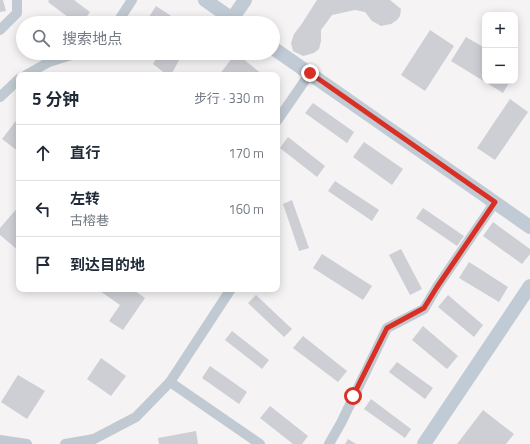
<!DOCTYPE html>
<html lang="zh">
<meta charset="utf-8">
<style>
:root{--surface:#fff;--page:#f6f6f7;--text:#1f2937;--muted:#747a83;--line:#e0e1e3}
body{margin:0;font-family:"Titillium Web","Noto Sans SC",sans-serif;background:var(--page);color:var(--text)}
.controls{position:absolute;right:12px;top:12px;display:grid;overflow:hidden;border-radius:8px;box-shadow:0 2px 10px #0003}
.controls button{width:36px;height:36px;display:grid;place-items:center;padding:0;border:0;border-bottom:1px solid var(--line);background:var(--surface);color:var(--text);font:20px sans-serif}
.stop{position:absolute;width:12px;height:12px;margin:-9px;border:3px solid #d93025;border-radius:50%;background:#fff}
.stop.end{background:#d93025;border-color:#fff;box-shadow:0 1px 4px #0008}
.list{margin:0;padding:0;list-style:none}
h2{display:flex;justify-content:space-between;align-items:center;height:52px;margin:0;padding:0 16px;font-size:17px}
h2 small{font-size:13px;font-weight:400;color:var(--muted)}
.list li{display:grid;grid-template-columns:26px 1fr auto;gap:12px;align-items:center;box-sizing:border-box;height:56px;padding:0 16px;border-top:1px solid var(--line)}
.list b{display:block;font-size:15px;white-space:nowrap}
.list p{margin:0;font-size:13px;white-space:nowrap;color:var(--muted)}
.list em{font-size:13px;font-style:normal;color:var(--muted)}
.icon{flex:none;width:22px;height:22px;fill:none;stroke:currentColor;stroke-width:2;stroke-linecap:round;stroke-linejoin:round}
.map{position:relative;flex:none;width:530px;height:444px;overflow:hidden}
.search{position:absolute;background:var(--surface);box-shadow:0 2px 10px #0003;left:16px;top:16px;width:264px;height:44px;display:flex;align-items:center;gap:10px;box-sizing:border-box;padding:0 14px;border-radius:22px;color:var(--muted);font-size:15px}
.panel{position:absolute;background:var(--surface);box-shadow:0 2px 10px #0003;left:16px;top:72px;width:264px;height:220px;border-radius:8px}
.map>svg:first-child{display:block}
.building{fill:#cdcfd5}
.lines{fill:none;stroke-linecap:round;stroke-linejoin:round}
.street{stroke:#c1cad2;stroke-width:10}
.secondary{stroke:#c1cbd6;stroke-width:14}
.route{stroke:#d93025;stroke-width:5}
</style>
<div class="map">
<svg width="530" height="444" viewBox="0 0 530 444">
<rect width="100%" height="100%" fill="#f5f3f3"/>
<g class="building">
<polygon points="0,0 3,0 6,11 0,12"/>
<polygon points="49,0 74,0 90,12 82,23 76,23 48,2"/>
<polygon points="317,0 390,0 401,9 400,16 397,20 391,24 381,26 372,21 365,12 355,10 332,15 321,30 321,41 319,49 314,53 303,56 293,51 291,43 294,34 301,25"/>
<polygon points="156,6 182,23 145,23"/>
<polygon points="430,30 454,46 425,91 401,75"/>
<polygon points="23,34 23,45 18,41"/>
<polygon points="466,37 485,48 485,81 510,81 503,93 451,61"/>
<polygon points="160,53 183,53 171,75 167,75 153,64"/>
<polygon points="236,53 263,75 219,75"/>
<polygon points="510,99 528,112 495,160 477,148"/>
<polygon points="313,103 354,132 347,143 305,113"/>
<polygon points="19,117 19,152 2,139"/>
<polygon points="288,137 325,166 317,177 280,148"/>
<polygon points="364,142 403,169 392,185 353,157"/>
<polygon points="335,181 379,210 372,221 328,191"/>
<polygon points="292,200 309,248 299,251 283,204"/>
<polygon points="19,206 19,251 0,235 0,228"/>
<polygon points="423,208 464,236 457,246 416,218"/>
<polygon points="493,222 530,249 530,254 522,264 483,236"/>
<polygon points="401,249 422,289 410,295 389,255"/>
<polygon points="322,254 372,286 363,300 313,268"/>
<polygon points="469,262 508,287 499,302 459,278"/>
<polygon points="102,289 132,289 145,298 123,330 109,321 120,305 100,291"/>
<polygon points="256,295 292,329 284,337 248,303"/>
<polygon points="448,295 483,325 474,337 438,307"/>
<polygon points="423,326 458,356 447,369 412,340"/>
<polygon points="232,331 269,360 262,369 225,340"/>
<polygon points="303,336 347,371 338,382 293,348"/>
<polygon points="101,358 126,376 111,396 87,379"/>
<polygon points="397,362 433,388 425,399 389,372"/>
<polygon points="210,366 247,392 239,404 202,378"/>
<polygon points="18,375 45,391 27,419 1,402"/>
<polygon points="371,399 411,429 405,438 364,409"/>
<polygon points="270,406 308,436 302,444 293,444 260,418"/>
<polygon points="483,410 514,434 506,444 457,444"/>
<polygon points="196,431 198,444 159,444 158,438"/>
<polygon points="348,439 356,444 345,444"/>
</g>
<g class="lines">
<g class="street">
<polyline points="117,23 132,0"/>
<polyline points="0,30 17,13 17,0"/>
<polyline points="26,75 49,62 78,53"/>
<polyline points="0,97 19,79"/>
<polyline points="277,121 310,73"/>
<polyline points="170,382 260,444"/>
<polyline points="0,440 27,444"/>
<polyline points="65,444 94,439 136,417 170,382 231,289"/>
<polyline points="329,444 341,423 387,328 424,309 437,287 495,202"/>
</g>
<g class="secondary">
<polyline points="205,0 238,23"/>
<polyline points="232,19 245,0"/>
<polyline points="273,48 530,227"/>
<polyline points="424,444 530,286"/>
</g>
</g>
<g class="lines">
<polyline class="route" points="310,73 495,202 437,287 424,308 387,328 353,396"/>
</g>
</svg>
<div class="controls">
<button>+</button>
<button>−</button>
</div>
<div class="stop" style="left:353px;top:396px"></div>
<div class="stop end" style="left:310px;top:73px"></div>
<div class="search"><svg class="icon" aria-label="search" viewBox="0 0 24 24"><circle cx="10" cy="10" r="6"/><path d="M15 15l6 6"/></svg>搜索地点</div>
<section class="panel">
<h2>5 分钟<small>步行 · 330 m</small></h2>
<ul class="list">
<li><svg class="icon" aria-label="ahead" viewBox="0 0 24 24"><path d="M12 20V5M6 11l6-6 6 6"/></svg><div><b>直行</b></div><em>170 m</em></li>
<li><svg class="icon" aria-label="left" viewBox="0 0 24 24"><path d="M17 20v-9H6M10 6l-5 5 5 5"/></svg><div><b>左转</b><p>古榕巷</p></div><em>160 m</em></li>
<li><svg class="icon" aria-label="arrive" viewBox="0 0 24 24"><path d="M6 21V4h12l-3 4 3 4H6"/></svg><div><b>到达目的地</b></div></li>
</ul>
</section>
</div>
